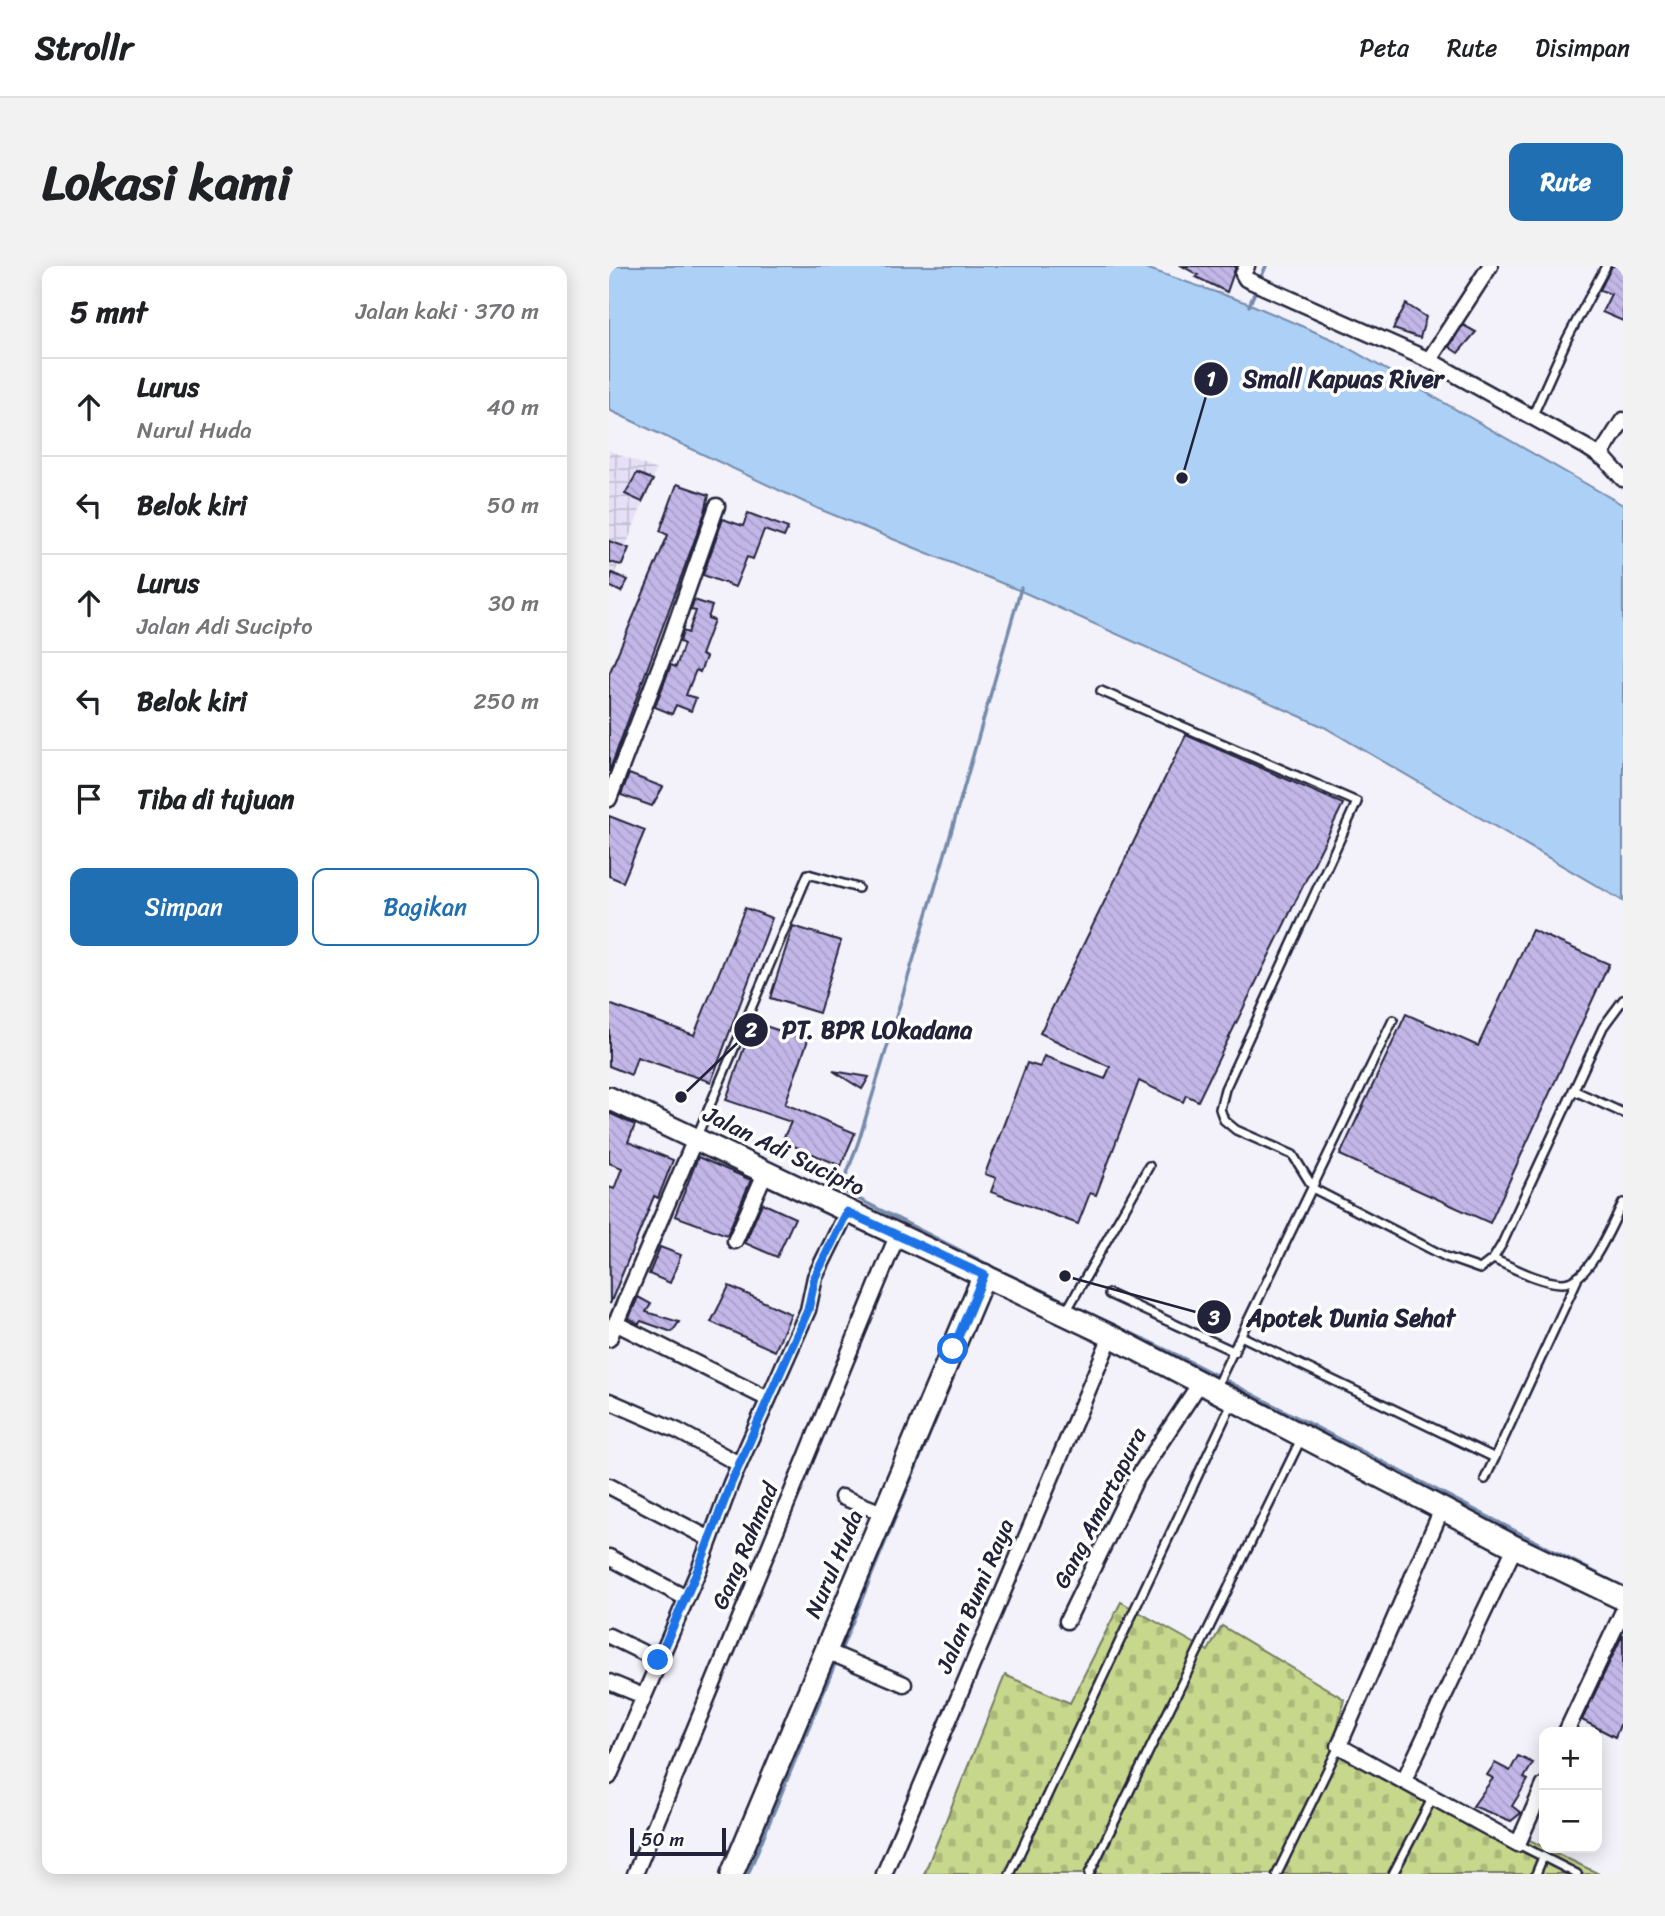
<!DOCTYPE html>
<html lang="id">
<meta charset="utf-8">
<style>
:root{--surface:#fff;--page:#f2f2f2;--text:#202124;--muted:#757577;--line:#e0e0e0;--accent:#1f6fb2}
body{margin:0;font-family:Sriracha,sans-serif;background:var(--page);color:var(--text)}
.controls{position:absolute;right:21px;bottom:21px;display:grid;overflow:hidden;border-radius:14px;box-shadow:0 4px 18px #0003}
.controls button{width:63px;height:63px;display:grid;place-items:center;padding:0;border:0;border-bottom:2px solid var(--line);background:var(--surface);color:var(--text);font:35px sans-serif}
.scale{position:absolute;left:21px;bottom:18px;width:96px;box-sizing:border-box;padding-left:7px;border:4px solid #22223b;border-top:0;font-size:19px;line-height:24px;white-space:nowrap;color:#22223b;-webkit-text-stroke:5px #fff;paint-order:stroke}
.stop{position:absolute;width:21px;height:21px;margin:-16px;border:5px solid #1a73e8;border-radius:50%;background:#fff}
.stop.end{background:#1a73e8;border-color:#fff;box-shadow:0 2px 7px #0008}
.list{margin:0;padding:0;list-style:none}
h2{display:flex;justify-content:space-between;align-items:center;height:91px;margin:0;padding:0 28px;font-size:30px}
h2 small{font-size:23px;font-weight:400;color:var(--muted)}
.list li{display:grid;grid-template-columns:46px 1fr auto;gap:21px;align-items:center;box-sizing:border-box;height:98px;padding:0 28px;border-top:2px solid var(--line)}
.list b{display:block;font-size:26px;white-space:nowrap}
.list p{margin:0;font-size:23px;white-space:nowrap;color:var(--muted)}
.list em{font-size:23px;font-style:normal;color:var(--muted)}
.actions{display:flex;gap:14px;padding:21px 28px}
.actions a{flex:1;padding:16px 0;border:2px solid var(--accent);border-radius:14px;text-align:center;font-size:24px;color:var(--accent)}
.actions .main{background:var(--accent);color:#fff}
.icon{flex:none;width:38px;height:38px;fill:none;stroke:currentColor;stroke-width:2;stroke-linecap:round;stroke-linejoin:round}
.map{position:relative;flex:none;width:1014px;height:1608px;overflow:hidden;border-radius:14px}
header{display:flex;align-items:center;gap:42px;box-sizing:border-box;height:98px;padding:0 35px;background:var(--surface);border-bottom:2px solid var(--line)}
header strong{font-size:33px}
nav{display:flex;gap:38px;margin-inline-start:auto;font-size:24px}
.intro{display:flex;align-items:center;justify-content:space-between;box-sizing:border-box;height:168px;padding:0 42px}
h1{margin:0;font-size:49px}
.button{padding:18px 32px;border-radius:14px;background:var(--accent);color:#fff;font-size:24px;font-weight:700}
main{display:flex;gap:42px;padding:0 42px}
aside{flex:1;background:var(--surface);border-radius:14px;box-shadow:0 4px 18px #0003}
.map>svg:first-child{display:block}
.industrial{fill:url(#industrial-grid)}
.cemetery{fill:url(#cemetery-stones);stroke:#747c63;stroke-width:2}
.water{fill:#add1f6;stroke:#758bab;stroke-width:2}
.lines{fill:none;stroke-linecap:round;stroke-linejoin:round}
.stream{stroke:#758bab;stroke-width:3.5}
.building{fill:url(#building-back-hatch);stroke:#22223b;stroke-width:2}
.lane-casing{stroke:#22223b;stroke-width:12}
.street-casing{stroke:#22223b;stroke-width:19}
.secondary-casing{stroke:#22223b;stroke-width:26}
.lane{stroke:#fff;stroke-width:7}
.street{stroke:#fff;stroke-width:14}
.secondary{stroke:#fff;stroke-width:21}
.route{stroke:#1a73e8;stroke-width:9}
.labels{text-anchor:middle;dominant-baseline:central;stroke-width:7;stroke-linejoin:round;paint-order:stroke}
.street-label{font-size:23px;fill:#22223b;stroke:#fff}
.leader{fill:none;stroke:#22223b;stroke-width:2.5}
.callout-dot{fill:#22223b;stroke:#fff;stroke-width:2.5}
.mark-label{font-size:21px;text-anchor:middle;font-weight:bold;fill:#fff}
.callout-label{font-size:24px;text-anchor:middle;font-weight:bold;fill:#22223b;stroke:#fff;stroke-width:7;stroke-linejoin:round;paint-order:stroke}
</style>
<header>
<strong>Strollr</strong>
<nav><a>Peta</a><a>Rute</a><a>Disimpan</a></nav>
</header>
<div class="intro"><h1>Lokasi kami</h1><a class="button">Rute</a></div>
<main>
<aside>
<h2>5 mnt<small>Jalan kaki · 370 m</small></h2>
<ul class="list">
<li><svg class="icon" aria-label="ahead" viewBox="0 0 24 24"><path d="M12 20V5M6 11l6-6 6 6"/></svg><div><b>Lurus</b><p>Nurul Huda</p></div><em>40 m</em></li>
<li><svg class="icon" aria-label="left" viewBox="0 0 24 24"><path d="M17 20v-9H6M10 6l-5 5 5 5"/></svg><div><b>Belok kiri</b></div><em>50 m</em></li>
<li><svg class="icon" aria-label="ahead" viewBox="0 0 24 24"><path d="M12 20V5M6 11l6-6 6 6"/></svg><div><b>Lurus</b><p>Jalan Adi Sucipto</p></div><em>30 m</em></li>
<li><svg class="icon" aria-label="left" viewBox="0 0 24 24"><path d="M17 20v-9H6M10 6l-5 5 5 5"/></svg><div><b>Belok kiri</b></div><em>250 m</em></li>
<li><svg class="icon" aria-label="arrive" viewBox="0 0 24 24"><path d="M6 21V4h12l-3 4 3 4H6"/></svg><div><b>Tiba di tujuan</b></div></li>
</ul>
<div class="actions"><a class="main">Simpan</a><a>Bagikan</a></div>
</aside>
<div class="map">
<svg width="1014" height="1608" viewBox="0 0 1014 1608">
<defs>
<pattern id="industrial-grid" width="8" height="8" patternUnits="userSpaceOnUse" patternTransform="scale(1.75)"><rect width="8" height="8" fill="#e5e0f5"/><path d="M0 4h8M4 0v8" fill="none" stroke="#c4c0d3"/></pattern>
<pattern id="cemetery-stones" width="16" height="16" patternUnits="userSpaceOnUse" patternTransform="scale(1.75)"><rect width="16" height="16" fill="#c7d78b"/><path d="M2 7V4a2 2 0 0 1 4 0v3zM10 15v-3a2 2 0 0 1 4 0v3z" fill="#abb879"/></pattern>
<pattern id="building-back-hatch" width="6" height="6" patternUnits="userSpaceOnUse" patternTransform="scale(1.75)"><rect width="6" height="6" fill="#c3b7e8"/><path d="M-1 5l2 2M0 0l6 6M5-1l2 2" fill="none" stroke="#a79dc8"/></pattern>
</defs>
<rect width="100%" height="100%" fill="#f3f1fa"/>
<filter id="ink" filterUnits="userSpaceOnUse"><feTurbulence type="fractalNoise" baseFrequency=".0143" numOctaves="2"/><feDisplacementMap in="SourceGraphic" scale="14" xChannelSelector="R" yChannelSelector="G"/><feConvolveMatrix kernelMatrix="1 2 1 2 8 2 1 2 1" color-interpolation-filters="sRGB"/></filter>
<g filter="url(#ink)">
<polygon class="industrial" points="0,184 47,204 0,322"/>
<polygon class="cemetery" points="512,1336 599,1385 613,1360 735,1433 725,1478 990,1608 315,1608 396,1409 461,1437"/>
<polygon class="water" points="0,0 531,0 641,38 725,74 1014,239 1014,635 715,461 412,325 210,243 0,144"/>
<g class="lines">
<g class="stream">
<polyline points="651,14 657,0"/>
<polyline points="640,40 648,21"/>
<polyline points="412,322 331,605 250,874 232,924 388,1003 568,1089 1014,1321"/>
<polyline points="231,1386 377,1031"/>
<polyline points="139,1608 228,1393"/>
</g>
</g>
<g class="building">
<polygon points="573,0 627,0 618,26 587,11 589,9"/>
<polygon points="1003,0 1014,0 1014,55 993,46 1002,28 991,24"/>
<polygon points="797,38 817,51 811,72 784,63"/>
<polygon points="854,59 867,66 849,87 840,81"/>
<polygon points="28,207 44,214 33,236 16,228"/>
<polygon points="68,218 100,229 96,246 0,506 0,408 59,269 51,265"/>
<polygon points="139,247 179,262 175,271 155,264 144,293 138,291 126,321 94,309 114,253 134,260"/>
<polygon points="0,275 20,282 13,299 0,296"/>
<polygon points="3,307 19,314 12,326 0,320"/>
<polygon points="85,334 103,340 99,352 105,354 92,389 97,391 91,406 87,404 77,429 87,432 82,445 67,439 63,448 46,441 62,399 67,401 75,378 71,376 74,365 79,367 87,345 82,344"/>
<polygon points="577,469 734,538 589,835 577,829 574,836 530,815 487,929 481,927 469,958 382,926 387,912 376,908 418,797 431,801 435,790 496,813 501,801 431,767"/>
<polygon points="20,508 54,521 43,540 12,529"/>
<polygon points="0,550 36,564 14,616 0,610"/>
<polygon points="136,642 163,652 102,816 28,791 22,809 0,800 0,738 85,769"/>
<polygon points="184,660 232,675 210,747 161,732"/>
<polygon points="923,664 1000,698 881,957 731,889 797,748 869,780"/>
<polygon points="144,756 199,774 176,838 246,867 232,900 173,875 182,856 117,834"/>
<polygon points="224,805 260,811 253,823"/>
<polygon points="0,847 26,859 19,876 64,894 49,932 45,930 1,1038 0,921 5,923 13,902 0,897"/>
<polygon points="89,891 142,914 118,969 66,950"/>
<polygon points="153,937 186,952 168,991 136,977"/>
<polygon points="51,981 72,989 61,1017 40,1008"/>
<polygon points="120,1020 182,1048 166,1085 102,1056"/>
<polygon points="29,1031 42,1038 37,1046 70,1056 63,1066 32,1055 30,1058 20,1052"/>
<polygon points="1014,1368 1014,1452 1006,1471 973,1454"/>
<polygon points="909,1490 924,1497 915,1512 919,1514 903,1540 912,1547 902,1555 864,1540 884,1512 878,1509 886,1497 901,1505"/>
</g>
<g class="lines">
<defs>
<g id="lane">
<polyline points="923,151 958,73 997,0"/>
<polyline points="492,425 748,536 616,823 611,843 615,854 627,864 684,889 705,923 837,991 871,1003 884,993 893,978 994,761 1014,734"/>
<polyline points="964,824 1014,847"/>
<polyline points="88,870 199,608 249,622"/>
<path d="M884,993c21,9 46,23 68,24 28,2 50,-58 62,-80"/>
<polyline points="500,1028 626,1086"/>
<polyline points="458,1044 540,900"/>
<polyline points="634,1071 886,1192"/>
<polyline points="606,1123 784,754"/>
<polyline points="876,1213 968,1014"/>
<polyline points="909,1578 968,1608"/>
<polyline points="401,1608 623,1137"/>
<polyline points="480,1608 693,1171"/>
<polyline points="668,1608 730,1480"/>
<polyline points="784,1608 824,1531"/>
<polyline points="927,1608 934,1591"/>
</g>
<g id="street">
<polyline points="638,0 634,8 637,13 820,94 977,181 997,194 1014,213"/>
<polyline points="820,94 881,0"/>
<polyline points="991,190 1014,154"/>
<polyline points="0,533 61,374 108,240"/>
<polyline points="126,975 157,905"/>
<polyline points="6,1057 159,1133"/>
<polyline points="0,1073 87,871"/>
<polyline points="0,1135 69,1165 130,1198"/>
<polyline points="0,1220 101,1273"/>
<polyline points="233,1231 276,1248"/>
<polyline points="833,1243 730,1480 909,1578 935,1519"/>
<polyline points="0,1291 77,1332"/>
<polyline points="458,1355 526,1215 591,1117"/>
<polyline points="0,1370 49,1394"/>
<polyline points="217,1385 295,1418"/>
<polyline points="0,1416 34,1430"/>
<polyline points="957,1466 1014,1345"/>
<polyline points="0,1511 91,1301 122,1217 199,1044 206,1011 238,946"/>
<polyline points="795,1514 906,1281"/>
<polyline points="26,1608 288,970"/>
<polyline points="275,1608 502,1070"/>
</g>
<g id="secondary">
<polyline points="0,832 502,1070 906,1281 1014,1333"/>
<polyline points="123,1608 375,1009"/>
</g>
</defs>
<use href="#lane" class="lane-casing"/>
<use href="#street" class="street-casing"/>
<use href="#secondary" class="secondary-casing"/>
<use href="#lane" class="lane"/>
<use href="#street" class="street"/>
<use href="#secondary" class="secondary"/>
</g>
</g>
<g class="lines" filter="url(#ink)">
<polyline class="route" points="49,1394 90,1301 122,1217 199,1044 206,1011 238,946 375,1009 344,1083"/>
</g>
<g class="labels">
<g class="street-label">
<text transform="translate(175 885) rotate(26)">Jalan Adi Sucipto</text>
<text transform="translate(491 1242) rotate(-63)">Gang Amartapura</text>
<text transform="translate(136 1280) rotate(-67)">Gang Rahmad</text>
<text transform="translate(225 1298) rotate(-67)">Nurul Huda</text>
<text transform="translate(366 1330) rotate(-67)">Jalan Bumi Raya</text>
</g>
</g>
<path class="leader" d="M573 212L602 113M72 831L142 764M456 1010L605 1051"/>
<g class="callout-dot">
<circle cx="573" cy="212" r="7"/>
<circle cx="72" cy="831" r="7"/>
<circle cx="456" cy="1010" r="7"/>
<circle cx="602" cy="113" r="18"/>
<circle cx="142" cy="764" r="18"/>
<circle cx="605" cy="1051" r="18"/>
</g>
<g class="mark-label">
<text x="602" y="120">1</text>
<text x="142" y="771">2</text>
<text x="605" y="1059">3</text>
</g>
<g class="callout-label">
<text x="734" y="121">Small Kapuas River</text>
<text x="268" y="772">PT. BPR LOkadana</text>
<text x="742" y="1060">Apotek Dunia Sehat</text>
</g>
</svg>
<div class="controls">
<button>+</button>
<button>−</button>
</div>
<div class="scale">50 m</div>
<div class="stop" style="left:344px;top:1083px"></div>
<div class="stop end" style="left:49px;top:1394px"></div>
</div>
</main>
